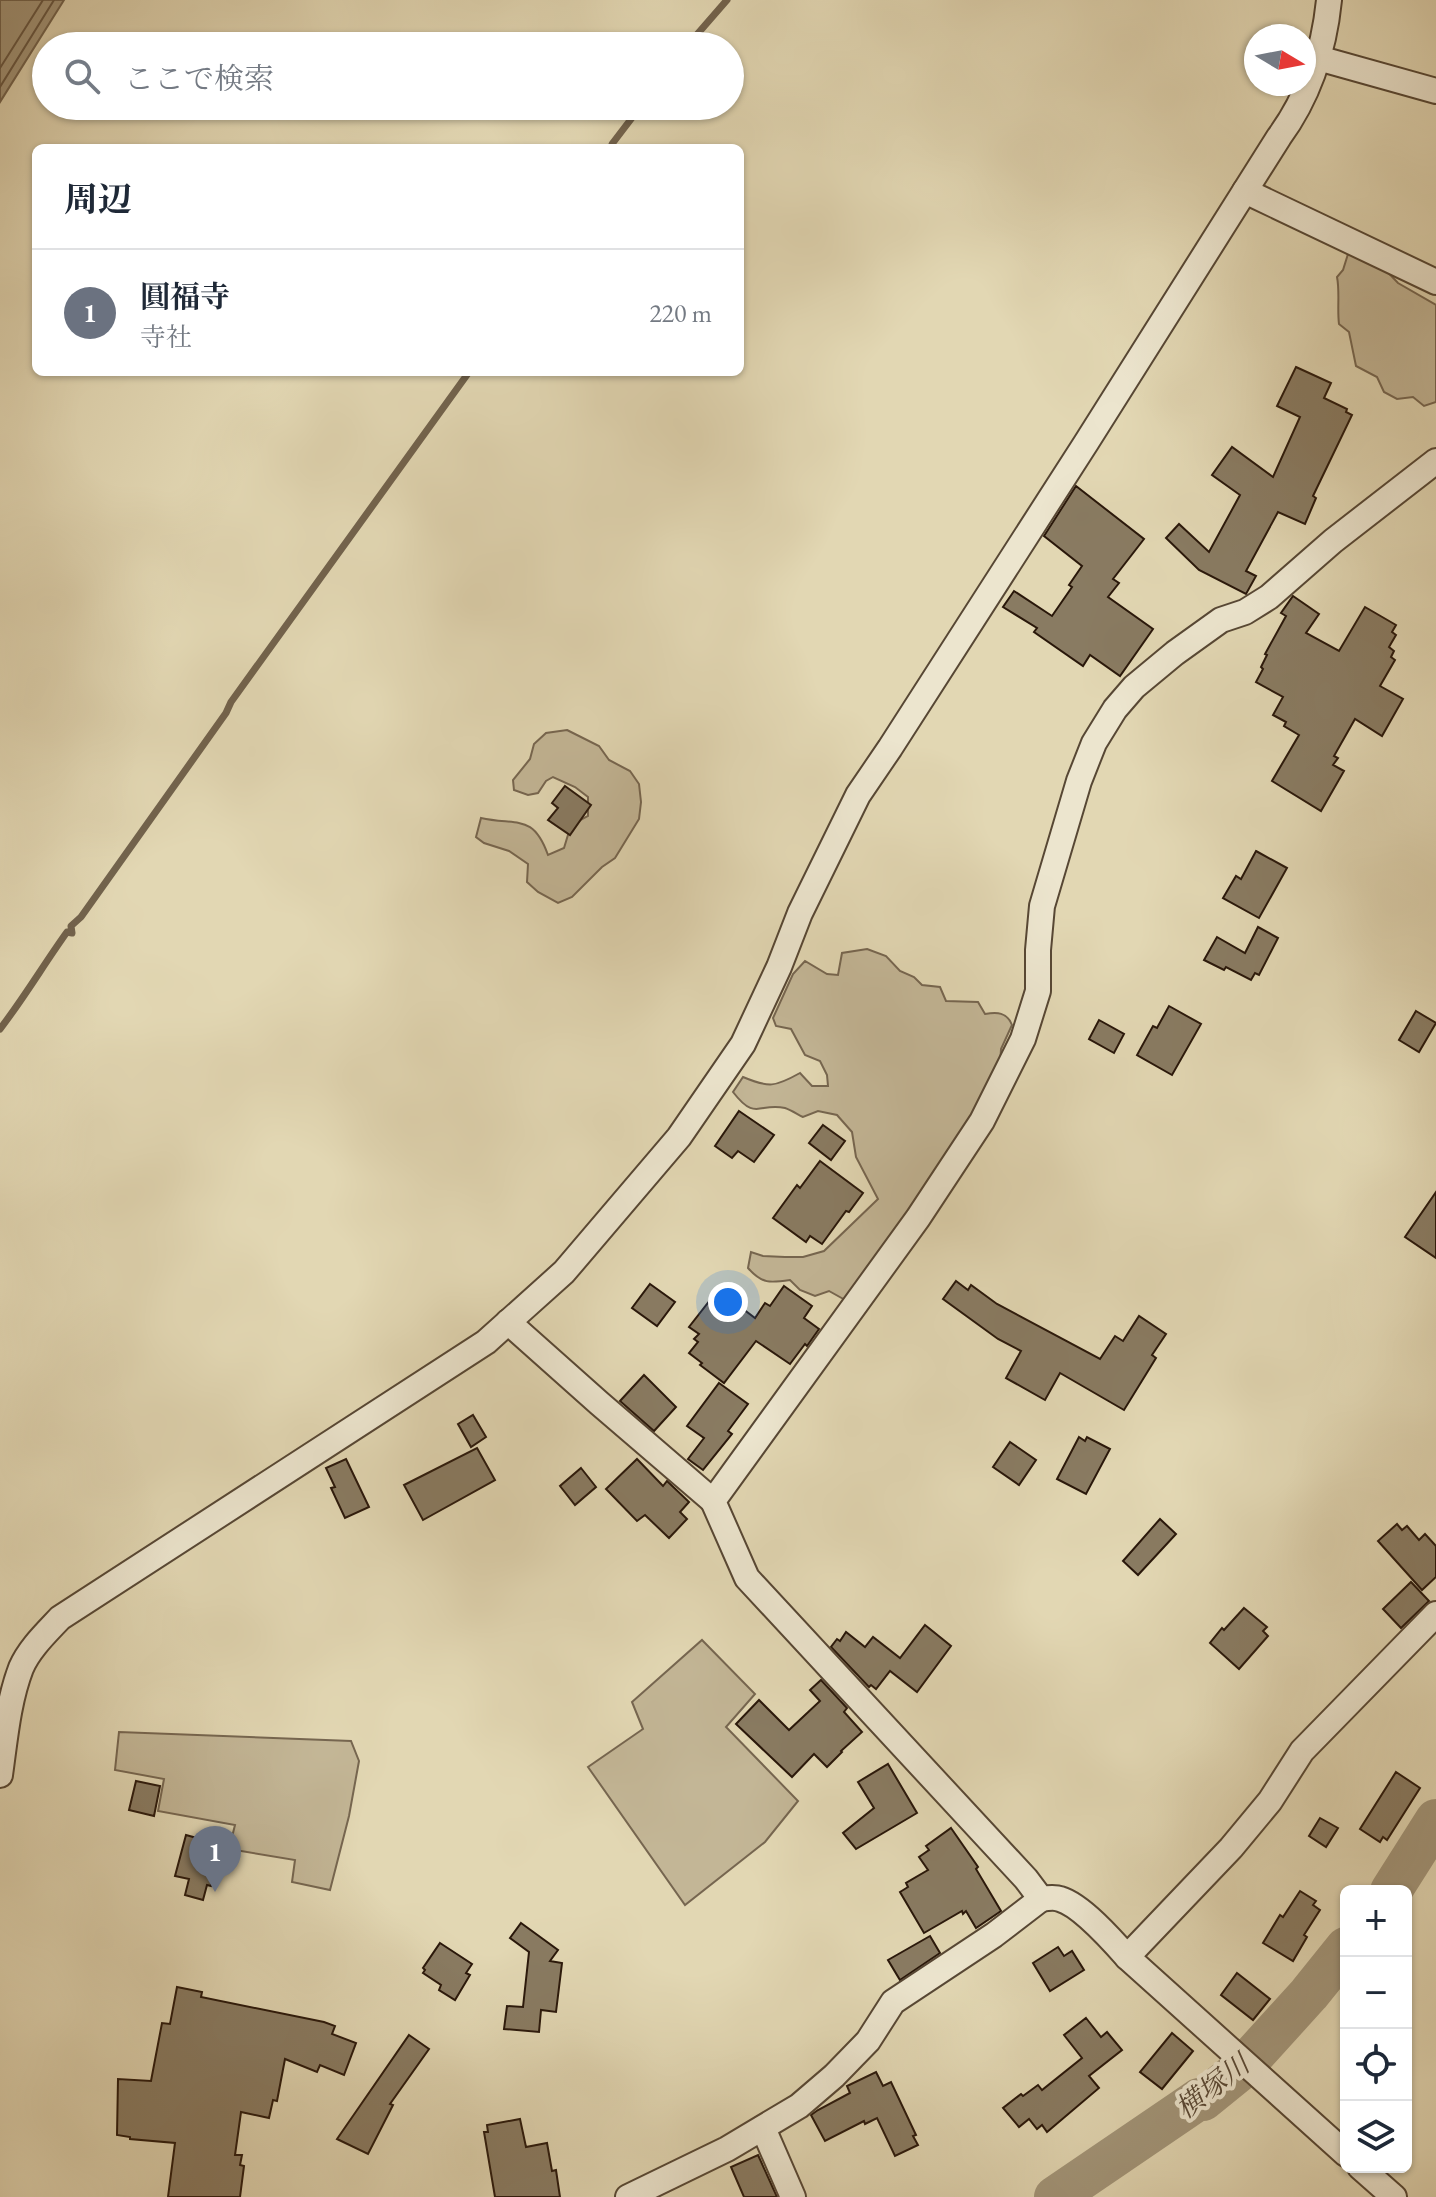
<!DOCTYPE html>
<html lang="ja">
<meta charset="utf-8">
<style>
:root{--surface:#fff;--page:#f6f6f7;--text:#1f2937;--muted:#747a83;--line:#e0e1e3;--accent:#2563eb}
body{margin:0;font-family:"EB Garamond","Noto Serif JP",serif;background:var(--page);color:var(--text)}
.controls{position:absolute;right:24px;bottom:24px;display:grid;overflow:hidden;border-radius:12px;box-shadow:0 2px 6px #0004}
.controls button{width:72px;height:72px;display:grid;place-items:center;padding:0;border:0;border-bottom:2px solid var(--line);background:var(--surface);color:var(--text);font:40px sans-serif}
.compass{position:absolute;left:1244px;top:24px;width:72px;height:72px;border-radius:50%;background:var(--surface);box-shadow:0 2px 6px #0004;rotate:100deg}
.you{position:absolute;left:728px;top:1302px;width:28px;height:28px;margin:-20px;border:6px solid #fff;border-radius:50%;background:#1a73e8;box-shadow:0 0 0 12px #1a73e833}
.badge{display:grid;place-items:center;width:52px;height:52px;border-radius:50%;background:var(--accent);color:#fff;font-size:26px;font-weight:700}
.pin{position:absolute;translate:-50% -66px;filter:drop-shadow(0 2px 4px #0008)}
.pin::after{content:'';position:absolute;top:42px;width:28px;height:24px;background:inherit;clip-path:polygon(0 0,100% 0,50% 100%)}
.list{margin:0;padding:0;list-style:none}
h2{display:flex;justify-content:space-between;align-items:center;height:104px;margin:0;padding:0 32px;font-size:34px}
h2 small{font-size:26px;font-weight:400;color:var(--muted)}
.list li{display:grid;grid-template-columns:52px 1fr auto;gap:24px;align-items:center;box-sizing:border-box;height:128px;padding:0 32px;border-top:2px solid var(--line)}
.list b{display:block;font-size:30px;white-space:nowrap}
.list p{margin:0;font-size:26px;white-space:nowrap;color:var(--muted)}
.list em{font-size:26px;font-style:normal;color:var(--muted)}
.icon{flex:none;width:44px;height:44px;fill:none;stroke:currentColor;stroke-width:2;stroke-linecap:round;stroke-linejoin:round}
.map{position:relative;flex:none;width:1436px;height:2197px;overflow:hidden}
.search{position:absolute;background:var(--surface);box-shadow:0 2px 6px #0004;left:32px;top:32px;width:712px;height:88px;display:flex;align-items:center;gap:20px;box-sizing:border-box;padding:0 28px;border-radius:44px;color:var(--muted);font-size:30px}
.panel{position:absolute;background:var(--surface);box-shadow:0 2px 6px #0004;left:32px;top:144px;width:712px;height:232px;border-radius:12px}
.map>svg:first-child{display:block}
.green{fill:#c3b696;stroke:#766650;stroke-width:2}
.water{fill:#a3967a;stroke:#72634d;stroke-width:2}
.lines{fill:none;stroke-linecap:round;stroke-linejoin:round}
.shore{stroke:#665642;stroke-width:2}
.stream{stroke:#72634d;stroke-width:7}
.river{stroke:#a3967a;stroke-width:42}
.building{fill:#897b62;stroke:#29170a;stroke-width:2}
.street-casing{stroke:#574734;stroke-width:28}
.street{stroke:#ece5ce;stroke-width:24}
.labels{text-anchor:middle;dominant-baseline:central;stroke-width:8;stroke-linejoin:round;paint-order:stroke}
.water-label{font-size:28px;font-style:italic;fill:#5a4a37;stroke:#ece5ce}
</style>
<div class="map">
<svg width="1436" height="2197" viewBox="0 0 1436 2197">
<rect width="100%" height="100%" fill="#e2d7b3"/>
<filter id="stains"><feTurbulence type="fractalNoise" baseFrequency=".0025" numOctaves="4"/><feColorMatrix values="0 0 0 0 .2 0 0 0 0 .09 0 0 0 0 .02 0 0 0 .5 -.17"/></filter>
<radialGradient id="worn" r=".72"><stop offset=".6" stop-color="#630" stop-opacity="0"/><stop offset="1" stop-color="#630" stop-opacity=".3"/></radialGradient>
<g class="green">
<path d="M1348,254l28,6 22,23 38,22v97l-12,4 -11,-9 -16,2 -13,-7 -7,-15 -21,-11 -7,-34 -10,-8c-2,-16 1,-32 -2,-47l6,-7z"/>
<path d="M567,730l32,16 10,14 21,11 9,13 2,18 -2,17 -24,39 -13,9 -30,30 -14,6 -20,-11 -11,-10 1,-18 -19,-13 -25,-8 -8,-6 5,-19c36,8 52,-5 67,37l16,-7 7,-23 17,-9v-19l-13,-10 -22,-10 -7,4 -8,12 -10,2 -14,-5 -1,-10 17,-21 4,-15 12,-11z"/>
<path d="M867,949l19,7 14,15 14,6 8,8 18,2 6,14 32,1 7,12c12,-2 22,-2 27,11l-11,24 -1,17 -27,52 -126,183 -18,-10 -14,5 -15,-6 -10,-10c-20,3 -28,4 -42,-12l3,-16 12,4 22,1h18l21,-6 54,-52 -22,-42 -4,-25 -15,-17 -19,-4 -15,6c-6,-3 -12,-7 -18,-9 -26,-6 -29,14 -52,-16l10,-15c26,11 32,10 57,-4l12,13h16l-1,-11 -7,-14 -15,-6 -14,-26 -15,-3 -3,-8 20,-44 12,-13 22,13 11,1 4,-22z"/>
<polygon points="702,1640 755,1694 726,1727 798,1801 765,1842 685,1905 588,1767 643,1729 632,1702"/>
<polygon points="119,1732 351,1741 359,1761 349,1816 330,1890 292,1882 295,1860 229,1849 235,1825 158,1811 164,1779 115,1770"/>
</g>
<polygon class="water" points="0,0 64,0 0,102"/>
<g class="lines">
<g class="shore">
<polyline points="0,68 43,0"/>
<polyline points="0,87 54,0"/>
</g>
<g class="stream">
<polyline points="687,46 727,0"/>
<polyline points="613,148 612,144 641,106"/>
<path d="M0,1029c24,-31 44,-65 67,-97l5,1 -1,-7 10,-9 145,-204 5,-11 238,-330"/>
</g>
<g class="river">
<polyline points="1391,1891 1436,1820"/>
<polyline points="1055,2197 1199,2099 1203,2100 1240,2070 1309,1994 1346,1948"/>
</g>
</g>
<g class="building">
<polygon points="1296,367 1331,383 1324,398 1347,409 1346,412 1352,415 1313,496 1316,498 1305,524 1278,512 1246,571 1256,576 1246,594 1199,570 1166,538 1179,524 1209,552 1240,495 1212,475 1232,447 1273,477 1300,417 1277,406"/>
<polygon points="1076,486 1144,539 1113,579 1119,583 1108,597 1153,629 1120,676 1090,655 1083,666 1034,632 1037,628 1003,607 1014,591 1052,616 1072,587 1069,585 1082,566 1044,536"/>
<polygon points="1293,596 1319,614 1306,633 1339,651 1365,607 1396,625 1392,632 1396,635 1389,647 1394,651 1391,657 1395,660 1380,686 1403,699 1382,736 1355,719 1334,756 1338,758 1333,765 1344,771 1321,811 1272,781 1299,735 1284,726 1286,722 1273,715 1283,697 1256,682 1263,669 1261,667 1267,655 1265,654 1286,616 1281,613"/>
<polygon points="565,786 591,805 570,835 548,820 558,808 552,803"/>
<polygon points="1256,851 1287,868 1259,918 1223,898 1236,876 1241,879"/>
<polygon points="1258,927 1278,938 1259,975 1255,973 1251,980 1226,967 1224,970 1204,960 1217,937 1245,953"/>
<polygon points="1169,1006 1201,1024 1172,1075 1137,1055 1153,1026 1157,1028"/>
<polygon points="1416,1011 1436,1023 1419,1052 1399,1040"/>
<polygon points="1099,1020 1124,1034 1114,1053 1089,1039"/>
<polygon points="739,1111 774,1135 754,1162 738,1151 732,1158 715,1146"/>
<polygon points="823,1125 845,1141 831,1160 809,1143"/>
<polygon points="820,1161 863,1193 849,1212 846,1211 822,1244 810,1236 806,1242 773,1218 797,1185 800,1188"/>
<polygon points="1436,1192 1436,1258 1405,1237"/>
<polygon points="956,1281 968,1290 971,1285 997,1304 1100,1359 1115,1336 1123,1341 1139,1316 1166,1334 1152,1355 1156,1358 1124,1410 1060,1373 1045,1400 1006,1378 1021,1351 998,1339 943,1299"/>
<polygon points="650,1284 675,1302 657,1326 632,1308"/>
<polygon points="784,1286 812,1306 804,1318 819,1329 807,1346 805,1344 790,1364 756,1341 724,1383 700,1365 702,1363 689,1353 698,1342 694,1339 699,1334 689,1327 718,1290 755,1318 765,1303 770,1306"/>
<polygon points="644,1375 676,1407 654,1431 620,1401"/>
<polygon points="719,1383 748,1404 728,1431 732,1434 703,1470 688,1459 704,1438 687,1426"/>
<polygon points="473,1415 486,1437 471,1447 458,1424"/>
<polygon points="1079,1437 1085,1441 1087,1437 1110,1449 1086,1494 1057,1479"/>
<polygon points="1010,1442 1036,1460 1019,1485 993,1467"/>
<polygon points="477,1448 495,1480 423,1520 404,1485"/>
<polygon points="346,1459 369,1507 345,1518 331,1488 335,1487 326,1468"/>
<polygon points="637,1459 663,1486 667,1481 689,1502 680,1512 687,1519 669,1538 645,1515 637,1521 606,1489"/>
<polygon points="581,1468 596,1487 575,1505 560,1486"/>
<polygon points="1160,1519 1176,1534 1138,1575 1123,1561"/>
<polygon points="1397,1524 1402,1530 1407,1526 1419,1540 1425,1534 1436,1546 1436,1577 1422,1590 1378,1541"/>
<polygon points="1411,1582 1429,1601 1401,1628 1383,1609"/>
<polygon points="1244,1608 1267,1627 1263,1631 1268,1636 1239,1669 1210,1643 1222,1628 1224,1630"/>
<polygon points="925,1625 951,1646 917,1692 890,1671 876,1689 871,1685 869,1687 831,1647 837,1639 840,1641 846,1632 865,1647 873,1637 900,1658"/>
<polygon points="821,1680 847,1708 844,1712 862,1732 841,1751 842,1752 827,1767 814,1754 792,1777 736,1724 759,1700 789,1730 820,1701 810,1690"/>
<polygon points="888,1764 917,1813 856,1849 843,1833 874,1808 858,1782"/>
<polygon points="1396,1772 1420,1788 1387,1840 1383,1837 1380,1842 1360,1829"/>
<polygon points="136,1781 160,1786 154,1816 129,1810"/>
<polygon points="1320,1818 1338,1828 1326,1847 1309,1836"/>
<polygon points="951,1828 978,1867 976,1869 1001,1911 976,1928 966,1911 963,1914 962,1911 924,1933 900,1892 908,1887 906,1883 928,1870 919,1857 929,1850 926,1846"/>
<polygon points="186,1835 222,1845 211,1886 207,1885 203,1900 185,1895 189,1879 175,1876"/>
<polygon points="1300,1891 1316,1901 1313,1905 1320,1910 1304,1935 1307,1937 1293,1961 1263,1943 1280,1915 1283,1917"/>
<polygon points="521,1923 558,1950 550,1961 562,1963 556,2012 541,2010 539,2032 504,2029 507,2006 523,2007 529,1952 510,1938"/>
<polygon points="930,1936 940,1953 900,1980 888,1960"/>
<polygon points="440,1943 472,1964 466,1973 470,1975 455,2000 439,1990 441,1985 423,1973 425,1970 423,1968"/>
<polygon points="1058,1947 1064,1956 1072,1951 1084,1970 1050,1991 1033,1963"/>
<polygon points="1237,1973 1270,1999 1253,2020 1221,1995"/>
<polygon points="177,1987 202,1992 201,1997 324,2022 335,2026 332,2034 356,2043 344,2075 320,2065 317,2072 285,2059 277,2101 273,2100 269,2118 241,2112 235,2155 242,2155 240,2165 244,2166 240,2197 168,2197 175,2143 130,2139 130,2137 117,2135 118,2079 151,2081 162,2023 170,2024"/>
<polygon points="1086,2018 1101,2037 1107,2032 1122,2050 1089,2076 1099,2088 1047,2132 1042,2125 1037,2129 1029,2119 1019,2127 1003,2108 1021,2094 1023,2096 1038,2085 1042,2090 1082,2058 1064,2035"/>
<polygon points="1172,2033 1193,2051 1162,2089 1140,2072"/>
<polygon points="409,2035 429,2049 390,2104 393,2105 368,2154 337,2139"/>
<polygon points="876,2072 883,2086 891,2082 916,2135 913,2136 918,2145 895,2156 877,2118 865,2124 864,2121 825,2141 811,2115 818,2110 850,2093 847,2086"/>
<polygon points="520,2119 526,2147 547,2143 552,2171 556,2170 560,2197 495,2197 484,2132 488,2132 487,2125"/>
<polygon points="758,2155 777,2197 744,2197 731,2167"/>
</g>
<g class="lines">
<defs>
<g id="street">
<polyline points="1318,58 1436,91"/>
<polyline points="1245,191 1436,282"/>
<polyline points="508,1322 599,1403 713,1501"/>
<path d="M0,1775c5,-35 8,-73 21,-107 8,-19 25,-35 39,-50l426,-276 78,-70 115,-135 64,-93 36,-77 21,-54 58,-118 32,-47 196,-305 193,-306c30,-41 45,-86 50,-137"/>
<polyline points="1127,1957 1231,1848 1270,1801 1302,1751 1436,1614"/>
<polyline points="763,2128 793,2197"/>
<path d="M1346,2154l-219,-197c-15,-17 -46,-52 -67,-58 -5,-2 -13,-1 -19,0l-15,-20 -279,-301 -34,-77 205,-283 64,-97 41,-82 15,-48v-41l4,-44 37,-125 15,-38 21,-34 19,-22 41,-34 46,-33 24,-8 24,-15 64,-56 103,-80"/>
<polyline points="1360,2167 1394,2197"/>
<polyline points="628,2197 727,2149 799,2106 834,2076 868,2041 893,2002 994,1935 1041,1899"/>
</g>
</defs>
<use href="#street" class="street-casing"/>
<use href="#street" class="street"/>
</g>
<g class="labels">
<g class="water-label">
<text transform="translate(1212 2086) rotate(-38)">横塚川</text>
</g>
</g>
<rect width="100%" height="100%" filter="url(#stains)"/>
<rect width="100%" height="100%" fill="url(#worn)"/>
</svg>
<div class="controls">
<button>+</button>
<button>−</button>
<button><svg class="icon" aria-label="locate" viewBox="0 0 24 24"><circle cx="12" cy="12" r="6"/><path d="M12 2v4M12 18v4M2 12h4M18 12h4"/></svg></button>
<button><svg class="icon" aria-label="layers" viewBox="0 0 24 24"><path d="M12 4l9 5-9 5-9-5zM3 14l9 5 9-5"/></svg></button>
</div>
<svg class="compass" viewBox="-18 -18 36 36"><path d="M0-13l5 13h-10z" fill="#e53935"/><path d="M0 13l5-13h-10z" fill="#747a83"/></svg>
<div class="you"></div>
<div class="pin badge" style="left:215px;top:1892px;background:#6b7280">1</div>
<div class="search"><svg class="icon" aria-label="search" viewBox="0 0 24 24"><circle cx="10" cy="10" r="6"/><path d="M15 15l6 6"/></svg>ここで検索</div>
<section class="panel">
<h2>周辺<small></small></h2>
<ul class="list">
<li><span class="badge" style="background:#6b7280">1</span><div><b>圓福寺</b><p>寺社</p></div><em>220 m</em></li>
</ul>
</section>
</div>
